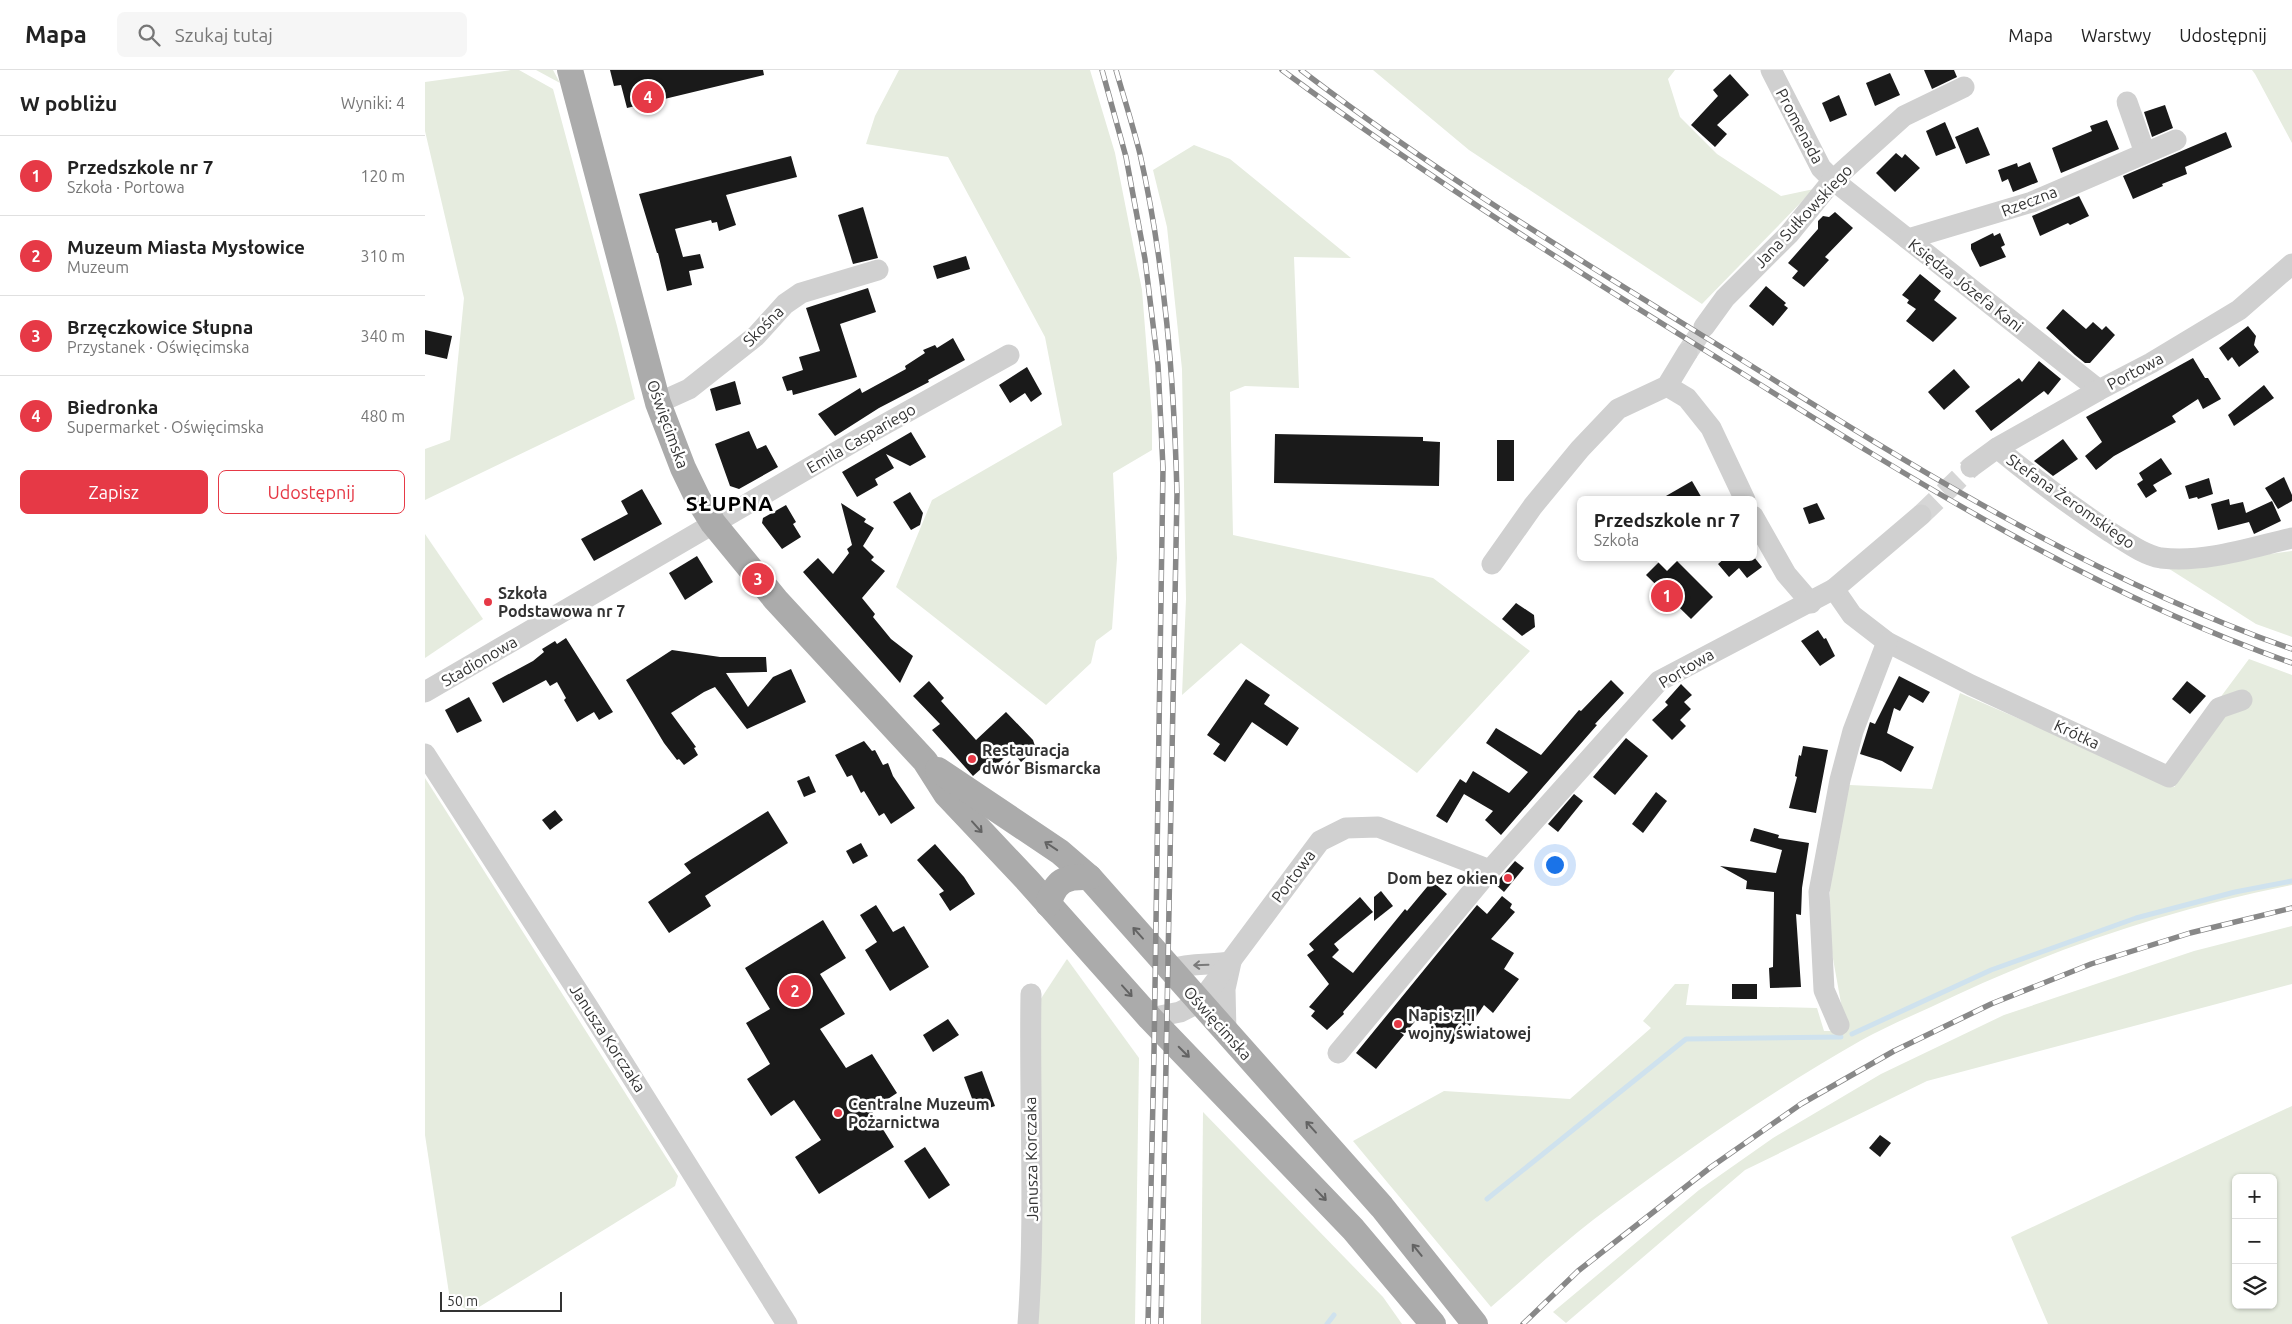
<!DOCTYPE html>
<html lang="pl">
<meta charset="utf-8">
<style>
:root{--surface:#fff;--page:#f6f6f6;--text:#222;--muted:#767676;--line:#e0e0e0;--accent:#e63946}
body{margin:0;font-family:Ubuntu,sans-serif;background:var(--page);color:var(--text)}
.controls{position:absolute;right:15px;bottom:15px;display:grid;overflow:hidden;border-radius:8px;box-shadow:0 1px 4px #0004}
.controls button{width:45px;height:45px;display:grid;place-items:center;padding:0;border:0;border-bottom:1px solid var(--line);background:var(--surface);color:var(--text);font:25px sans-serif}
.scale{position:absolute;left:15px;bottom:12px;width:122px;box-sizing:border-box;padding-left:5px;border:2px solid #333;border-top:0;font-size:14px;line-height:18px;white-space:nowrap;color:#333;-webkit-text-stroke:4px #fff;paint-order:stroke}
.you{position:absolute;left:1129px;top:794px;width:18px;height:18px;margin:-12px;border:4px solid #fff;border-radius:50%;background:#1a73e8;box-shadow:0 0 0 8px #1a73e833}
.badge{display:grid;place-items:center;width:32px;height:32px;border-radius:50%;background:var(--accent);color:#fff;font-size:16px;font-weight:700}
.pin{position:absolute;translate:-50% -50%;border:2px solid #fff;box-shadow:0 1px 5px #0006}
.popup{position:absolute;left:1152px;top:426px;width:180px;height:65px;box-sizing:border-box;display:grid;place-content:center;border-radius:8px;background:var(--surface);filter:drop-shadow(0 1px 4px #0005);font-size:16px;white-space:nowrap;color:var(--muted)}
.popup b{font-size:19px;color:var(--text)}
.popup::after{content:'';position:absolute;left:50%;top:100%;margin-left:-10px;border:10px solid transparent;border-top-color:var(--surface)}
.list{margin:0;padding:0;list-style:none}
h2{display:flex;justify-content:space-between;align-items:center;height:65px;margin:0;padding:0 20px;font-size:21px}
h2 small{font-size:16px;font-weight:400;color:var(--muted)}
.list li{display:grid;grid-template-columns:32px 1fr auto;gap:15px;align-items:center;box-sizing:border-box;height:80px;padding:0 20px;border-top:1px solid var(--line)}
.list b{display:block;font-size:19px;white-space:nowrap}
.list p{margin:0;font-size:16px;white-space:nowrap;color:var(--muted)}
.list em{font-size:16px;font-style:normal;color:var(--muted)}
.actions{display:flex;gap:10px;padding:15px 20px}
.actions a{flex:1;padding:11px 0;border:1px solid var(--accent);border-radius:8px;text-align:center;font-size:18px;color:var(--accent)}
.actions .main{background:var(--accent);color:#fff}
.icon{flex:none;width:28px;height:28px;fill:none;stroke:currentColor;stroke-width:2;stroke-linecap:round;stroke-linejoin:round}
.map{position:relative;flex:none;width:1867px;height:1254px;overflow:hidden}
header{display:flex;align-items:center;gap:30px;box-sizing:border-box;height:70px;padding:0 25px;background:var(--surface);border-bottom:1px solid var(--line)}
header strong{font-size:24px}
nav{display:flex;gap:28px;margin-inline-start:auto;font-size:18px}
.search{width:350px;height:45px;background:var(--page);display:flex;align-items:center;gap:12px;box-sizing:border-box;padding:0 18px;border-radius:8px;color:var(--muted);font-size:19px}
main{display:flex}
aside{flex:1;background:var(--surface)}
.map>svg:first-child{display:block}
.green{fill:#e6ecdf;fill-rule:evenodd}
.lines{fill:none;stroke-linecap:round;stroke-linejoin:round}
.stream{stroke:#cfe2ee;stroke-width:5}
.building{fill:#1a1a1a}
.minor-tunnel{stroke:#d6d6d6;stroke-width:21;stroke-dasharray:21 11;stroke-linecap:butt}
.minor{stroke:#d0d0d0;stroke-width:21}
.major{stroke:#ababab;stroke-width:26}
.rail-casing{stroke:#888;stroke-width:5.5}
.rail{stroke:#fff;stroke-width:4;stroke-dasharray:11;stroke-linecap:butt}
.oneway{stroke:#636363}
.oneway2{stroke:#7a7a7a}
.poi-dot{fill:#e63946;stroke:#fff;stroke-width:2}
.labels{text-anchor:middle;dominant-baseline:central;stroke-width:5;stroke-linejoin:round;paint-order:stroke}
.street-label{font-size:16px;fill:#333;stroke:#fff}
.poi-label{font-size:16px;font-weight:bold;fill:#333;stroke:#fff;text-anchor:start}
.district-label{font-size:21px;font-weight:bold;letter-spacing:1px;fill:#000;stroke:#fff}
</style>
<header>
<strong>Mapa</strong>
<div class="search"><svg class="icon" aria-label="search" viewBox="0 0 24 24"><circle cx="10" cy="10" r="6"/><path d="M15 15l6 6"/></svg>Szukaj tutaj</div>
<nav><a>Mapa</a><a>Warstwy</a><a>Udostępnij</a></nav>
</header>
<main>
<aside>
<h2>W pobliżu<small>Wyniki: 4</small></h2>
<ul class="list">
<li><span class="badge">1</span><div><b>Przedszkole nr 7</b><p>Szkoła · Portowa</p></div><em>120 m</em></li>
<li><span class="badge">2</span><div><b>Muzeum Miasta Mysłowice</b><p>Muzeum</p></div><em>310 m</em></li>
<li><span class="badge">3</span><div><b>Brzęczkowice Słupna</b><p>Przystanek · Oświęcimska</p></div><em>340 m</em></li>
<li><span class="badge">4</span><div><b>Biedronka</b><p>Supermarket · Oświęcimska</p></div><em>480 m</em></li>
</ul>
<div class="actions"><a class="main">Zapisz</a><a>Udostępnij</a></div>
</aside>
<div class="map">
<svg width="1867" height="1254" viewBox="0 0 1867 1254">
<rect width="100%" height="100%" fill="#fff"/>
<g class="green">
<polygon points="86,0 94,0 128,19 192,256 210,329 0,430 0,379 25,370 39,228 0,61 0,12"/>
<polygon points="111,0 128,0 135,13"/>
<polygon points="474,0 665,0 690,83 717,220 727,347 727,380 688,403 692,488 687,559 671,571 666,593 621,635 471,517 507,430 637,355 620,267 523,87 441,74 450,46"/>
<polygon points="948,0 1250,0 1243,9 1255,47 1292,84 1356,126 1389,119 1277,234 1044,80"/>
<polygon points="1827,0 1867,0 1867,73 1830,4"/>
<polygon points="769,75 805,89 926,188 869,187 874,318 820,316 805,322 808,465 1008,508 1105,581 992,703 816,573 757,625 761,529 757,299 742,157 728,100"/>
<polygon points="0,464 58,549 0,588"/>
<polygon points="1867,481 1867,567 1831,554 1738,495 1750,497"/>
<path d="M1824,589l43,16v210c-126,25 -246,66 -361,122 -24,11 -48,21 -71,34 -93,53 -182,115 -267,179 -35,27 -68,58 -102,87l-138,-166 91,-50 126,8 81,-71 -8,-7 32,-37h14l-3,21 131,3 7,23h22l-16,-89v-74l13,-81 7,-2 82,4 28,-96 215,94 -5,-22z"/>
<polygon points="0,708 253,1106 250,1116 46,1242 25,1230 0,1065"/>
<polygon points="1867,856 1867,914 1502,1011 1320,1100 1141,1253 1128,1242 1274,1120 1348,1068 1456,1004 1579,945 1769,881"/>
<polygon points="642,889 714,988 710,1254 611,1254 615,930"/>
<path d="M1867,1036v218h-244l-37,-87zM1811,1108h37v127h-37z"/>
<polygon points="778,1042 958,1227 977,1254 776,1254"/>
</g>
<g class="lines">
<g class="stream">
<polyline points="1427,964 1566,900 1711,848 1810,822 1867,811"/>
<polyline points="1062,1129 1261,969 1416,967"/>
<polyline points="902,1254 909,1245"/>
</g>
</g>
<g class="building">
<polygon points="185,0 338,0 339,5 202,38 196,15 189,16"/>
<polygon points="1499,0 1529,0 1532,7 1507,19"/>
<polygon points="1465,3 1475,25 1450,36 1441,13"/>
<polygon points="1305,4 1324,25 1292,55 1302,64 1290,77 1266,55 1293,26 1288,20"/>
<polygon points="1414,25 1422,45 1405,52 1397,33"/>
<polygon points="1740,35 1748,58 1727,67 1719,42"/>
<polygon points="1682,50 1694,79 1636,103 1627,78 1667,61 1665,56"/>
<polygon points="1520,52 1531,78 1511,86 1501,61"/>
<polygon points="1553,57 1565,85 1541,94 1530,67"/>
<polygon points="1801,62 1807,77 1760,97 1762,104 1737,114 1738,116 1708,129 1698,106"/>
<polygon points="1471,83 1477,88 1480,84 1495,98 1470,122 1451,103"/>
<polygon points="366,86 372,107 301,125 311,155 294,161 292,152 287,153 286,150 250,159 258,187 275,184 279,198 264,201 267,215 242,221 233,183 232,183 214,124"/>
<polygon points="1605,92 1613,112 1588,122 1583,109 1577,112 1573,100 1592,93 1593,97"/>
<polygon points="1654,126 1664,146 1645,155 1643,153 1615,166 1607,146"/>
<polygon points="438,137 453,188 428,194 413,145"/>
<polygon points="1410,142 1428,158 1400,187 1404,190 1379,217 1367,208 1373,201 1363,193 1393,159 1393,151 1398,146 1404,147"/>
<polygon points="1568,163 1569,166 1575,163 1580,175 1576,177 1581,187 1555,197 1546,179 1546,174"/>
<polygon points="541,186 545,199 512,209 508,196"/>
<polygon points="1495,204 1516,221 1509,230 1532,248 1508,272 1481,251 1491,239 1482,233 1484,230 1477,225"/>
<polygon points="1341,216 1361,233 1359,235 1363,238 1348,256 1324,236"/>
<polygon points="443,218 451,242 415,254 432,307 368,325 367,320 362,321 357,307 378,300 374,287 395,281 381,238"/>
<polygon points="1638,239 1661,259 1668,252 1677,260 1681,256 1690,265 1665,293 1660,293 1650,285 1621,258"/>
<polygon points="1823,256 1831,266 1829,275 1834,282 1814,297 1807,287 1803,291 1794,278"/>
<polygon points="0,260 27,266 22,289 0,284"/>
<polygon points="528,268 540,290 503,310 504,312 454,338 410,366 393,344 435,318 437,323 481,299 480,296 500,283 498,280 510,275 512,278"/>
<polygon points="1768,288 1780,308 1783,308 1796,329 1778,339 1773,329 1747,346 1751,352 1689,386 1671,400 1660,386 1677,372 1661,347"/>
<polygon points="1614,291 1636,309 1623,325 1619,321 1566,361 1550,341 1594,308 1597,312"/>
<polygon points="602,297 617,324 606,332 600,323 585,333 574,315"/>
<polygon points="1529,299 1545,317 1519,340 1503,322"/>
<polygon points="310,311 316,334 291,341 285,319"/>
<polygon points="1839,315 1849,328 1809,356 1803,345"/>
<polygon points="324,361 332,379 341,375 353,397 314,419 305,416 290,374"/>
<polygon points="486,362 501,387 485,396 461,384 469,398 450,409 453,415 432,427 417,402"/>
<polygon points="850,364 998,367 998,371 1015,372 1014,416 849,413"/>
<polygon points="1638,369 1653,389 1628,406 1609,391"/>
<rect x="1072" y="370" width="17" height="41"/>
<polygon points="1736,388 1747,404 1728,415 1732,421 1721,428 1712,414 1718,410 1714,403"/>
<polygon points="1859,407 1867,425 1867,431 1853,439 1840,418"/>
<polygon points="1784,408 1788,424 1773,429 1772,427 1764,429 1760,416"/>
<polygon points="1267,411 1278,430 1234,430"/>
<polygon points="217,419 237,454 169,491 156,469 203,444 196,431"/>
<polygon points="485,422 498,443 495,455 486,460 468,432"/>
<polygon points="1804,429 1805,435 1818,432 1821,443 1847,431 1856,451 1829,464 1824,452 1793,460 1786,434"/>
<polygon points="416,433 441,449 439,452 449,458 438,476 449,487 446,490 460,501 437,528 450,544 448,547 466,569 488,586 475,613 378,502 393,488 408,504 424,483 422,479 427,475"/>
<polygon points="1392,433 1400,449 1384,454 1378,438"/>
<polygon points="361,435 371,452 368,454 376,467 357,479 337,453 338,448"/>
<polygon points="272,486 288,512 260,530 244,503"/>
<polygon points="1239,487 1248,487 1288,527 1266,549 1221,505"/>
<polygon points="1301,487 1329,487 1337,497 1322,508 1314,498 1304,507 1293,494"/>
<polygon points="1091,533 1109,545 1110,557 1097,566 1077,549"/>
<polygon points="1393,560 1399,569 1401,568 1410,586 1395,596 1376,571"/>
<polygon points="141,568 188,642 174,650 169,642 152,652 139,630 141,628 132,612 125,616 121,610 78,633 67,613 108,591 119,582 117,579 130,571 132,574"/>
<polygon points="247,580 295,587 341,587 342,602 301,603 323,637 348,607 366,599 381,632 322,659 290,617 279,622 246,643 271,677 269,678 273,685 259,695 254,689 252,690 239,673 201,610"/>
<polygon points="1474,606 1505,622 1498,633 1484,625 1475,641 1469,638 1462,663 1489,677 1476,702 1457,691 1435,684 1445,652 1450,654"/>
<polygon points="821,609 845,625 839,634 874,658 862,676 827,652 800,692 788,684 795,674 782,665"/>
<polygon points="1186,610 1199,623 1170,654 1172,655 1076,765 1060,750 1068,741 1039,724 1022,753 1011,746 1035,709 1041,713 1048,701 1084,723 1103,702 1061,673 1071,658 1116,685 1154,640 1156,641"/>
<polygon points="504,611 519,628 516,631 551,670 581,642 608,670 611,679 596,692 587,681 562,703 557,698 548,706 507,660 515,654 488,626"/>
<polygon points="1762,611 1781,626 1765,644 1747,629"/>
<polygon points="1256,614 1267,625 1259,632 1266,639 1255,650 1261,656 1247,670 1227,650 1243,635 1240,632"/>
<polygon points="44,627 57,651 32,663 20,640"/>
<polygon points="1201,668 1223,686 1190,725 1168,707"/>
<polygon points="439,671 447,681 450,680 458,695 463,693 468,706 490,738 466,754 459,743 454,746 439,721 436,723 427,705 422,707 410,685"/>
<polygon points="1378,676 1403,680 1391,743 1364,738 1372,707 1370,706 1374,685 1376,686"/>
<polygon points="384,706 391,722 379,727 372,711"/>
<polygon points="1231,722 1242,731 1218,763 1207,754"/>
<polygon points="1149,724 1158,731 1133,762 1123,754"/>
<polygon points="130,740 138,750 125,760 117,750"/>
<polygon points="343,741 363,773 280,826 286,836 244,863 223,832 266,803 259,794"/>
<polygon points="1329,758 1354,765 1353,768 1384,773 1377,818 1376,845 1371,844 1376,917 1345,918 1344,898 1348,897 1349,822 1321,819 1322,811 1295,796 1351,803 1357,780 1325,771"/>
<polygon points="436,773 443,786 428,794 421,781"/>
<polygon points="510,774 539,807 550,824 525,841 514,824 519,821 492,790"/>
<polygon points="1090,791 1099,798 1079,822 1070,814"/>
<polygon points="1007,811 1022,824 918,942 919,944 902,960 886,946 890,941 884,937 904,914 882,885 889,880 884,874 935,827 948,842 909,874 914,880 907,887 928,903 980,839 982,841"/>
<polygon points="956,821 968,836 949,851 949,827"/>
<polygon points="1077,826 1087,834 1085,838 1090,842 1066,869 1089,883 1079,899 1094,909 1068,943 1059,935 1045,956 1041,953 1027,974 1011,970 1017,961 994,947 980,963 975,962 979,965 951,999 931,983 1052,835 1062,844"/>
<polygon points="451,835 468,862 479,856 504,897 465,921 440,880 452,872 435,845"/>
<polygon points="398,850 421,888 395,904 420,944 395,959 421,998 447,984 472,1023 446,1040 469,1077 394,1124 370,1087 396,1070 369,1030 346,1046 322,1009 345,994 321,953 345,939 320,898"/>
<rect x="1307" y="914" width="25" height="15"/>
<polygon points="523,949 534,965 508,982 498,965"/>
<polygon points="557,1001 570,1036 552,1042 539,1007"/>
<polygon points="1455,1065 1466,1073 1455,1087 1444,1078"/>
<polygon points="500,1077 525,1115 504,1129 479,1091"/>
</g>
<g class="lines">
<g class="minor-tunnel">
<polyline points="1262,283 1279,257"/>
<polyline points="1496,445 1546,397"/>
</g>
<g class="minor">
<polyline points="1346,0 1396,98 1408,110 1674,320"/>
<polyline points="1702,32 1720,83"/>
<polyline points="1483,169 1607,132 1751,70"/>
<polyline points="1279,257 1300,228 1364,164 1408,110 1479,46 1539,17"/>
<polyline points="1242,316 1262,328 1286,358 1320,430"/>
<polyline points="233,333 264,319 331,266 360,234 376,223 453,200"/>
<path d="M1572,378c36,30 74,58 113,84 15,9 33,23 51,26 45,5 88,-10 131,-20"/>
<polyline points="1546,397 1572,378 1674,320 1726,293 1814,240 1867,194"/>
<polyline points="1328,446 1361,504 1386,533"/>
<polyline points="1067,494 1108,436 1155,379 1193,339 1242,316 1262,283"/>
<polyline points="1409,519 1427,545 1462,572 1546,615 1744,707 1794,638 1817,630"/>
<polyline points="0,622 437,367 584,285"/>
<polyline points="0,684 163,937 362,1254"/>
<path d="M746,899c18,-6 40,-4 60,-7l-6,27 1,44"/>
<polyline points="725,948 755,942 775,932 895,771 921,758 953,757 1065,800 1234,611 1409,519 1496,445"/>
<polyline points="1414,955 1399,920 1394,822 1415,710 1428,661 1462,572"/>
<polyline points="913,983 1065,800"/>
<path d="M603,1254c8,-110 1,-220 3,-330"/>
</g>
<g class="major">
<polyline points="145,0 233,333 258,398 273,429 288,453 351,530 500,691 521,724 603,811 725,948 928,1159 1008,1254"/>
<polyline points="513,700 635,782 664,807 957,1137 1050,1254"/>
<path d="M623,834c8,-23 16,-28 41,-27"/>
</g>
<defs>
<g id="rail">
<polyline points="677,0 701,87 720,189 733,295 738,398 729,983 723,1254"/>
<path d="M691,0c8,28 17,56 24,84 25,112 34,225 37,340l-16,830"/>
<path d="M857,0c147,109 303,206 458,302 176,110 355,222 552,291"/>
<path d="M876,0c133,102 282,192 425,280 181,113 363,228 566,299"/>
<polyline points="1098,1254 1153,1201 1286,1097 1376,1034 1469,981 1566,934 1666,894 1765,863 1867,838"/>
</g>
</defs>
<use href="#rail" class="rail-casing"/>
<use href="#rail" class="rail"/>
</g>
<defs><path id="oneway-shaft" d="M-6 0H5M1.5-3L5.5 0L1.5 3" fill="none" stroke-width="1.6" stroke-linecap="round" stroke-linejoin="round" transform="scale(1.25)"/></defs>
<g class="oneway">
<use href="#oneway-shaft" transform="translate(552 757) rotate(48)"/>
<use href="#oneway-shaft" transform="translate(626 776) rotate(-146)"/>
<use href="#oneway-shaft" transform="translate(713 863) rotate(-132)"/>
<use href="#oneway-shaft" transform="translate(702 921) rotate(48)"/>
<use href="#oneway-shaft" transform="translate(759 982) rotate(45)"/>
<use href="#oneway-shaft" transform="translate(886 1057) rotate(-132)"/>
<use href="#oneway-shaft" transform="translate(896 1125) rotate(46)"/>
<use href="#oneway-shaft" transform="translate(992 1180) rotate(-129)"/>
</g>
<use class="oneway2" href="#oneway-shaft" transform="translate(776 895) rotate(178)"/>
<g class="poi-dot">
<circle cx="63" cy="532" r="5"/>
<circle cx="547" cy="689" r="5"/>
<circle cx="1083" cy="808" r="5"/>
<circle cx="973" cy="954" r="5"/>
<circle cx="413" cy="1043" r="5"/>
</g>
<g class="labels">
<g class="street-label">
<text transform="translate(1375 56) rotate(62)">Promenada</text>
<text transform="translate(1604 131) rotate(-21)">Rzeczna</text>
<text transform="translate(1378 146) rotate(-47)">Jana Sułkowskiego</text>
<text transform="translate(1541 215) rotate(38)">Księdza Józefa Kani</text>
<text transform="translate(338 256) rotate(-45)">Skośna</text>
<text transform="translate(1710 301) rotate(-28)">Portowa</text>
<text transform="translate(243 354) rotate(70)">Oświęcimska</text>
<text transform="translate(436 368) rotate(-30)">Emila Caspariego</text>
<text transform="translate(1646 431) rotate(35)">Stefana Żeromskiego</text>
<text transform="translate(54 591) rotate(-30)">Stadionowa</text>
<text transform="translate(1261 598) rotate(-31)">Portowa</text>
<text transform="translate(1652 664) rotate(25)">Krótka</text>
<text transform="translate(868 806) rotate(-53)">Portowa</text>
<text transform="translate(793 953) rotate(48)">Oświęcimska</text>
<text transform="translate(183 968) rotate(57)">Janusza Korczaka</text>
<text transform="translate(606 1089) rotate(-91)">Janusza Korczaka</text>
</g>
<g class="poi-label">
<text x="73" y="523">Szkoła<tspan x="73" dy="18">Podstawowa nr 7</tspan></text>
<text x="557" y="680">Restauracja<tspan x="557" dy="18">dwór Bismarcka</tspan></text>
<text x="1073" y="808" text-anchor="end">Dom bez okien</text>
<text x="983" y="945">Napis z II<tspan x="983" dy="18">wojny światowej</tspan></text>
<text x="423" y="1034">Centralne Muzeum<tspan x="423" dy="18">Pożarnictwa</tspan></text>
</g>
<g class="district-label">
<text x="305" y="433">SŁUPNA</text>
</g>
</g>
</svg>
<div class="controls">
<button>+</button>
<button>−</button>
<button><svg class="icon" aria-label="layers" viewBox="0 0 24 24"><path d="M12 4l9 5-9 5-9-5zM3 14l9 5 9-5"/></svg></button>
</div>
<div class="scale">50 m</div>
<div class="you"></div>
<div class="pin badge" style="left:1242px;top:526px">1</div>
<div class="popup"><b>Przedszkole nr 7</b>Szkoła</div>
<div class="pin badge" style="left:370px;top:921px">2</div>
<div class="pin badge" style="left:333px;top:509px">3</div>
<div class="pin badge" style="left:223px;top:27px">4</div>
</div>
</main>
